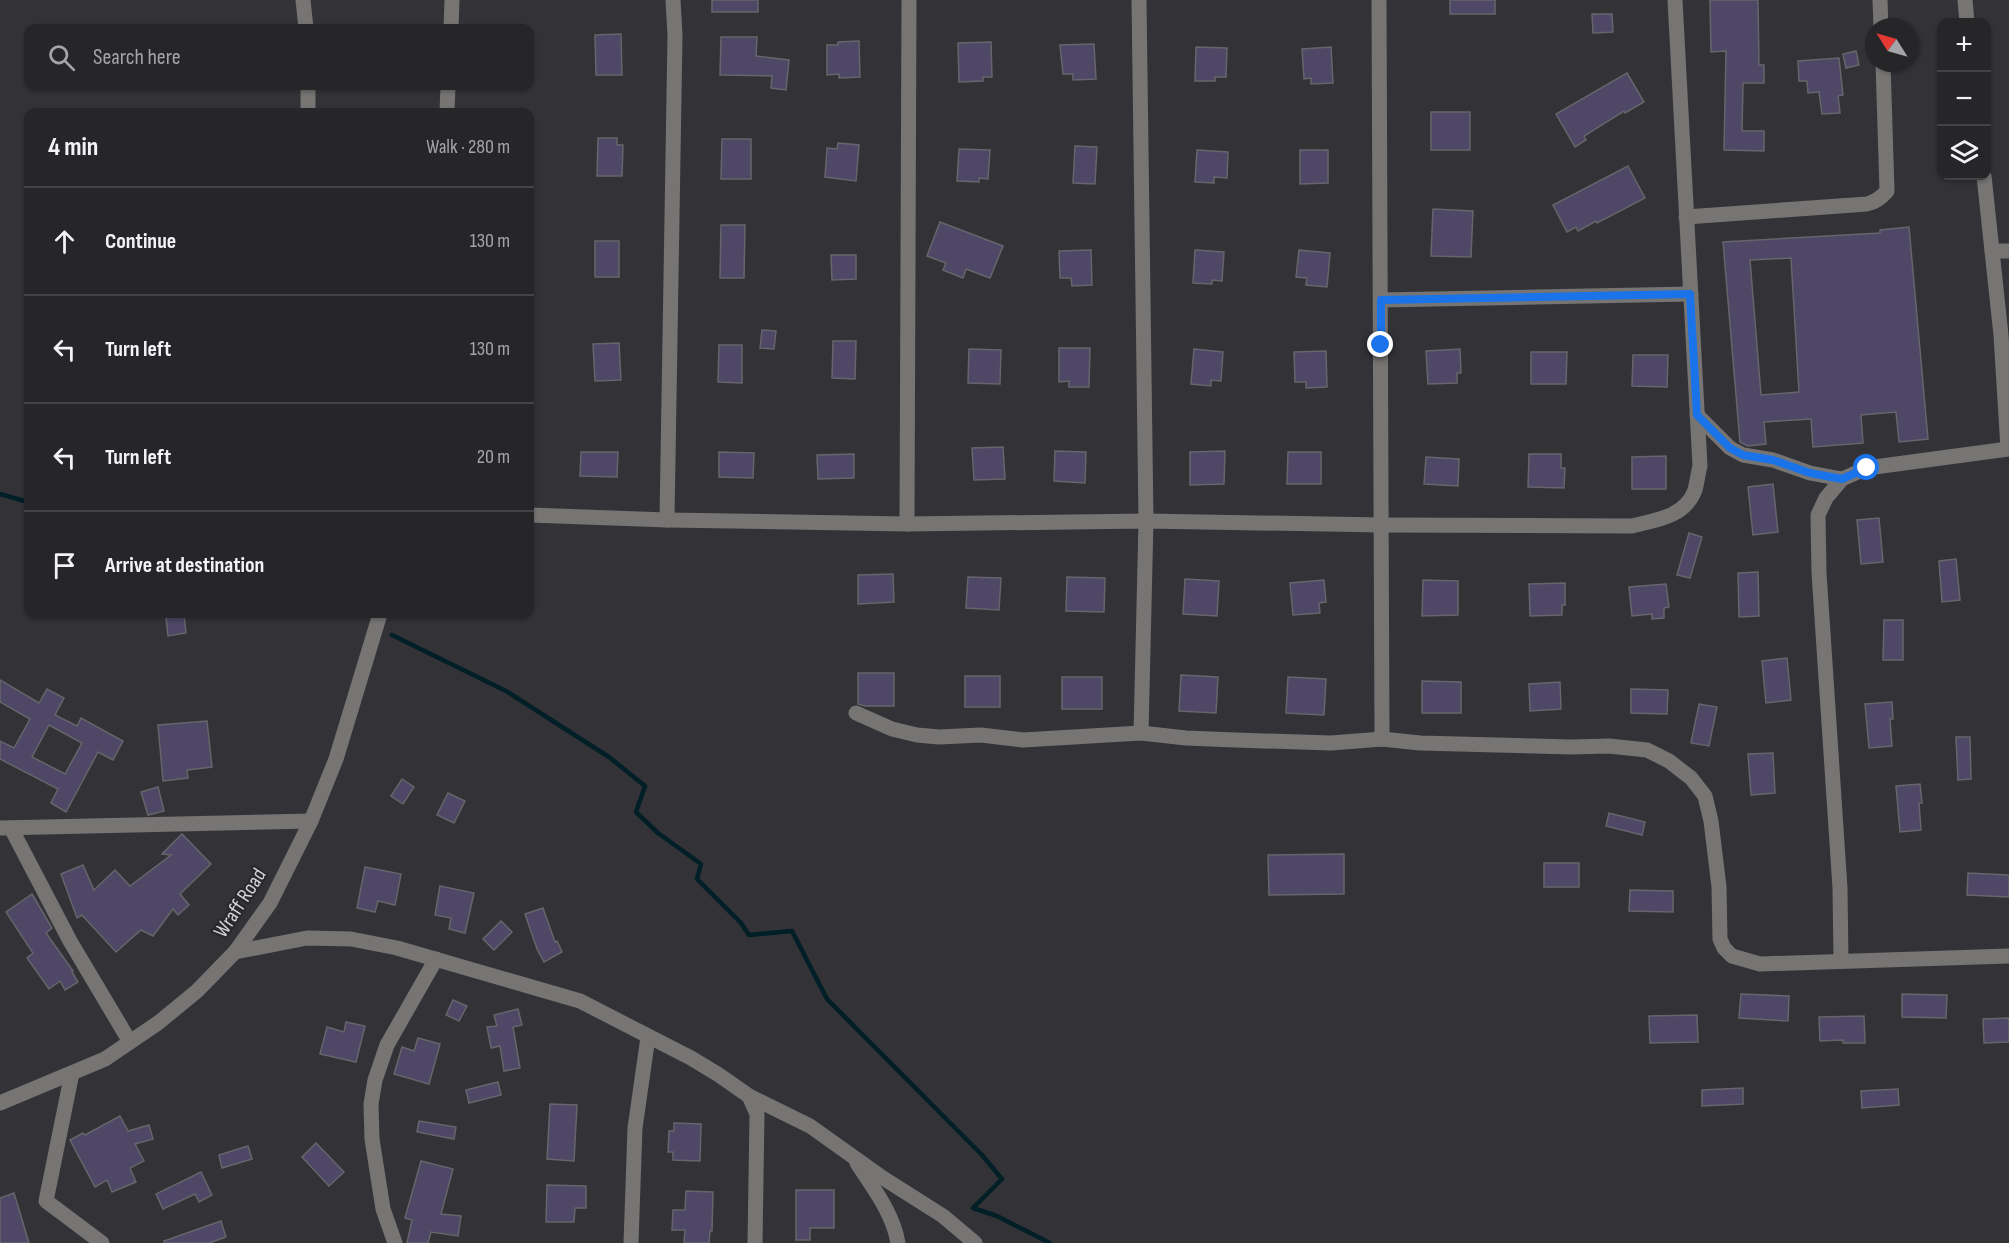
<!DOCTYPE html>
<meta charset="utf-8">
<style>
:root{--surface:#262629;--page:#323235;--text:#f1f3f6;--muted:#a4a5a8;--line:#424346}
body{margin:0;font-family:"Sofia Sans Condensed",sans-serif;background:var(--page);color:var(--text)}
.controls{position:absolute;right:18px;top:18px;display:grid;overflow:hidden;border-radius:12px;box-shadow:0 2px 4px #0004}
.controls button{width:54px;height:54px;display:grid;place-items:center;padding:0;border:0;border-bottom:2px solid var(--line);background:var(--surface);color:var(--text);font:30px sans-serif}
.compass{position:absolute;left:1865px;top:18px;width:54px;height:54px;border-radius:50%;background:var(--surface);box-shadow:0 2px 4px #0004;rotate:307deg}
.stop{position:absolute;width:18px;height:18px;margin:-14px;border:4px solid #1a73e8;border-radius:50%;background:#fff}
.stop.end{background:#1a73e8;border-color:#fff;box-shadow:0 2px 6px #0008}
.list{margin:0;padding:0;list-style:none}
h2{display:flex;justify-content:space-between;align-items:center;height:78px;margin:0;padding:0 24px;font-size:26px}
h2 small{font-size:20px;font-weight:400;color:var(--muted)}
.list li{display:grid;grid-template-columns:39px 1fr auto;gap:18px;align-items:center;box-sizing:border-box;height:108px;padding:0 24px;border-top:2px solid var(--line)}
.list b{display:block;font-size:22px;white-space:nowrap}
.list em{font-size:20px;font-style:normal;color:var(--muted)}
.icon{flex:none;width:33px;height:33px;fill:none;stroke:currentColor;stroke-width:2;stroke-linecap:round;stroke-linejoin:round}
.map{position:relative;flex:none;width:2009px;height:1243px;overflow:hidden}
.search{position:absolute;background:var(--surface);box-shadow:0 2px 4px #0004;left:24px;top:24px;width:510px;height:66px;display:flex;align-items:center;gap:15px;box-sizing:border-box;padding:0 21px;border-radius:12px;color:var(--muted);font-size:22px}
.panel{position:absolute;background:var(--surface);box-shadow:0 2px 4px #0004;left:24px;top:108px;width:510px;height:510px;border-radius:12px}
.map>svg:first-child{display:block}
.lines{fill:none;stroke-linecap:round;stroke-linejoin:round}
.stream{stroke:#001f26;stroke-width:4.5}
.building{fill:#4e4765;stroke:#66656b;stroke-width:1.5;fill-rule:evenodd}
.minor{stroke:#767573;stroke-width:15}
.route{stroke:#1a73e8;stroke-width:8}
.labels{text-anchor:middle;dominant-baseline:central;stroke-width:4.5;stroke-linejoin:round;paint-order:stroke}
.street-label{font-size:21px;fill:#d4d4d7;stroke:#29282d}
</style>
<div class="map">
<svg width="2009" height="1243" viewBox="0 0 2009 1243">
<rect width="100%" height="100%" fill="#333237"/>
<g class="lines">
<g class="stream">
<polyline points="0,494 28,502"/>
<polyline points="392,635 506,691 609,757 645,786 636,812 658,833 701,864 697,879 741,923 749,935 792,931 827,999 982,1155 1002,1179 973,1208 997,1216 1050,1243"/>
</g>
</g>
<g class="building">
<rect x="712" y="0" width="46" height="12"/>
<rect x="1450" y="0" width="45" height="14"/>
<polygon points="1710,0 1758,0 1759,65 1764,65 1764,83 1743,83 1742,131 1764,131 1764,151 1724,150 1726,51 1711,52"/>
<polygon points="1592,14 1612,14 1613,32 1593,33"/>
<polygon points="621,34 622,75 596,75 595,35"/>
<polygon points="721,37 757,37 756,56 789,60 786,90 771,88 772,76 720,75"/>
<polygon points="859,41 860,77 839,78 839,74 827,75 827,45 838,45 838,42"/>
<polygon points="991,42 992,77 983,77 983,81 959,82 958,43"/>
<polygon points="1094,44 1096,79 1073,80 1073,74 1063,74 1060,45"/>
<polygon points="1196,47 1227,48 1226,77 1215,77 1215,81 1195,81"/>
<polygon points="1331,47 1333,83 1311,84 1311,78 1304,79 1302,49"/>
<polygon points="1856,51 1859,65 1846,68 1843,54"/>
<polygon points="1839,58 1843,95 1838,96 1840,113 1822,114 1819,92 1808,93 1807,81 1799,81 1798,61"/>
<polygon points="1627,73 1644,102 1625,113 1624,111 1584,136 1586,140 1575,147 1556,114"/>
<rect x="1431" y="112" width="39" height="38"/>
<polygon points="598,138 617,138 617,145 623,145 622,176 597,176"/>
<polygon points="722,139 751,139 751,179 721,179"/>
<polygon points="838,143 859,145 856,181 825,177 827,148 837,149"/>
<polygon points="1075,146 1097,147 1095,184 1073,183"/>
<polygon points="959,149 990,150 988,179 979,178 979,182 957,181"/>
<polygon points="1197,150 1228,152 1227,178 1214,177 1214,183 1195,182"/>
<polygon points="1300,150 1328,150 1328,183 1300,184"/>
<polygon points="1628,166 1645,198 1597,223 1596,221 1578,231 1576,227 1567,232 1553,205"/>
<polygon points="1433,209 1473,211 1471,257 1431,256"/>
<polygon points="940,222 1003,246 990,278 966,269 963,278 943,270 946,263 927,256"/>
<polygon points="721,225 745,225 744,278 720,278"/>
<path d="M1909,227l19,212 -29,3 -3,-30 -35,3 2,28 -50,4 -2,-28 -47,3 2,22 -18,2 -8,-4 -17,-200 157,-9v-3zM1791,258l8,134 -38,3 -11,-135z"/>
<rect x="595" y="241" width="24" height="36"/>
<polygon points="1091,250 1092,285 1072,286 1071,278 1060,278 1059,251"/>
<polygon points="1195,250 1224,252 1222,281 1212,280 1212,284 1193,283"/>
<polygon points="1299,250 1330,253 1327,287 1306,285 1307,278 1296,277"/>
<polygon points="831,255 856,255 856,279 832,280"/>
<polygon points="762,330 776,331 774,349 760,348"/>
<polygon points="833,341 856,341 855,379 832,378"/>
<polygon points="619,343 621,380 595,381 593,344"/>
<polygon points="719,345 742,345 742,383 718,382"/>
<polygon points="1059,348 1090,348 1089,387 1069,387 1069,381 1059,382"/>
<polygon points="969,349 1001,350 1000,384 968,383"/>
<polygon points="1194,349 1223,352 1221,381 1211,380 1211,386 1191,384"/>
<polygon points="1460,349 1461,373 1457,373 1457,383 1428,384 1426,351"/>
<polygon points="1326,351 1327,387 1306,388 1306,382 1295,382 1294,352"/>
<polygon points="1531,352 1567,352 1566,384 1531,384"/>
<polygon points="1633,355 1668,355 1667,387 1632,386"/>
<polygon points="1003,447 1005,479 974,480 972,448"/>
<polygon points="1055,451 1086,452 1085,483 1054,481"/>
<polygon points="1225,451 1224,484 1190,485 1190,452"/>
<polygon points="581,452 618,452 617,477 580,476"/>
<polygon points="719,452 754,453 753,478 719,477"/>
<polygon points="1288,452 1321,452 1321,484 1287,484"/>
<polygon points="854,454 854,478 818,479 817,455"/>
<polygon points="1529,454 1561,454 1561,468 1565,468 1564,488 1528,487"/>
<polygon points="1666,456 1666,489 1632,489 1632,457"/>
<polygon points="1426,457 1459,459 1458,486 1424,484"/>
<polygon points="1773,484 1778,532 1753,535 1748,487"/>
<polygon points="1879,518 1883,562 1861,564 1857,520"/>
<polygon points="1689,533 1702,537 1690,578 1677,575"/>
<polygon points="1956,559 1960,600 1942,602 1939,561"/>
<polygon points="1758,572 1759,616 1739,617 1738,573"/>
<polygon points="893,574 894,602 858,604 858,575"/>
<polygon points="968,577 1001,578 999,610 966,608"/>
<polygon points="1067,577 1105,578 1104,612 1066,611"/>
<polygon points="1185,579 1219,581 1217,616 1183,614"/>
<polygon points="1324,580 1326,602 1319,603 1320,613 1293,615 1290,583"/>
<polygon points="1423,580 1458,581 1458,615 1422,616"/>
<polygon points="1565,583 1565,605 1562,605 1562,615 1530,616 1529,584"/>
<polygon points="1666,584 1669,607 1664,608 1664,618 1652,619 1652,614 1632,616 1629,587"/>
<polygon points="184,615 186,633 168,636 166,618"/>
<polygon points="1884,620 1903,620 1903,660 1883,660"/>
<polygon points="1787,658 1791,700 1766,703 1762,661"/>
<polygon points="858,673 894,673 894,706 865,706 858,704"/>
<polygon points="1181,675 1218,677 1216,713 1179,711"/>
<rect x="965" y="676" width="35" height="31"/>
<rect x="1062" y="677" width="40" height="32"/>
<polygon points="1288,677 1326,679 1324,715 1286,713"/>
<path d="M0,680l39,23 8,-14 17,9 -9,17 22,11 4,-8 42,23 -10,19 -15,-8 -32,60 -15,-9 7,-14 -58,-30v-18l14,7 16,-29 -30,-17zM49,725l33,18 -17,31 -33,-17z"/>
<polygon points="1422,681 1461,682 1461,713 1422,713"/>
<polygon points="1560,682 1561,709 1530,711 1529,684"/>
<polygon points="1631,689 1668,690 1667,714 1631,713"/>
<polygon points="1892,702 1893,719 1890,719 1892,746 1869,748 1865,704"/>
<polygon points="1699,704 1717,707 1709,746 1691,743"/>
<polygon points="207,721 212,767 187,770 188,778 163,781 158,725"/>
<polygon points="1956,737 1970,737 1971,779 1958,780"/>
<polygon points="1773,753 1775,793 1751,795 1748,754"/>
<polygon points="402,779 414,787 403,804 391,796"/>
<polygon points="1920,784 1922,803 1919,803 1921,830 1900,832 1896,786"/>
<polygon points="158,787 164,811 148,815 141,792"/>
<polygon points="448,793 465,801 454,823 437,815"/>
<polygon points="1609,813 1645,822 1642,835 1606,826"/>
<polygon points="182,834 211,864 180,894 189,905 178,915 173,909 153,936 141,930 116,952 82,915 77,918 61,874 83,865 94,890 115,870 130,886 171,855 162,854"/>
<polygon points="1344,854 1344,894 1269,895 1268,855"/>
<rect x="1544" y="863" width="35" height="24"/>
<polygon points="365,867 401,874 395,905 378,901 375,912 357,908"/>
<polygon points="1968,873 2009,875 2009,897 1967,895"/>
<polygon points="440,886 474,893 465,933 449,929 451,918 435,915"/>
<polygon points="1630,890 1673,891 1673,912 1629,911"/>
<polygon points="32,894 52,928 46,933 73,971 72,972 78,982 65,990 60,981 49,989 27,958 33,953 6,912"/>
<polygon points="543,908 555,942 557,941 562,952 544,962 537,949 525,914"/>
<polygon points="501,921 512,932 494,950 483,939"/>
<polygon points="1741,994 1789,996 1788,1021 1739,1018"/>
<polygon points="1902,994 1947,995 1946,1018 1902,1017"/>
<polygon points="453,1000 467,1006 459,1021 446,1015"/>
<polygon points="518,1009 522,1025 513,1027 520,1068 504,1071 500,1046 491,1048 487,1027 497,1026 494,1015"/>
<polygon points="1697,1015 1698,1042 1650,1043 1649,1016"/>
<polygon points="1864,1016 1865,1043 1843,1043 1843,1040 1820,1041 1819,1017"/>
<polygon points="2009,1018 2009,1042 1984,1043 1983,1019"/>
<polygon points="346,1022 365,1026 356,1062 320,1054 327,1027 344,1032"/>
<polygon points="418,1038 440,1044 429,1084 394,1074 402,1047 414,1051"/>
<polygon points="498,1082 501,1095 469,1103 466,1090"/>
<polygon points="1743,1088 1743,1104 1702,1106 1702,1090"/>
<polygon points="1898,1089 1899,1105 1862,1108 1861,1091"/>
<polygon points="550,1104 577,1105 574,1161 547,1159"/>
<polygon points="120,1116 128,1131 149,1125 153,1139 135,1144 144,1161 130,1168 136,1182 112,1192 107,1180 95,1187 70,1140 83,1133 85,1135"/>
<polygon points="419,1121 456,1127 454,1139 417,1132"/>
<polygon points="674,1123 701,1124 700,1161 673,1160 673,1152 668,1152 669,1131 674,1131"/>
<polygon points="316,1143 344,1172 329,1186 302,1157"/>
<polygon points="248,1146 252,1159 222,1168 219,1155"/>
<polygon points="421,1161 453,1169 441,1214 461,1216 458,1236 431,1232 428,1243 407,1243 412,1220 405,1218"/>
<polygon points="201,1172 212,1195 199,1202 195,1194 163,1209 156,1194"/>
<polygon points="547,1185 586,1186 586,1208 575,1208 574,1222 546,1222"/>
<polygon points="796,1190 834,1190 834,1228 810,1228 810,1240 796,1240"/>
<polygon points="686,1191 713,1192 712,1231 710,1231 709,1243 684,1243 685,1230 672,1230 673,1210 685,1210"/>
<polygon points="14,1193 29,1243 0,1243 0,1198"/>
<polygon points="221,1221 226,1237 209,1243 164,1243 164,1241"/>
</g>
<g class="lines">
<g class="minor">
<polyline points="303,0 306,28"/>
<polyline points="1139,0 1146,521 1141,733"/>
<polyline points="1379,0 1382,739"/>
<polyline points="1880,0 1881,27"/>
<polyline points="1965,0 1967,22"/>
<polyline points="451,28 452,0"/>
<polyline points="308,112 308,86"/>
<polyline points="447,112 448,86"/>
<path d="M1686,217l181,-13c9,-2 14,-6 20,-13l-4,-128"/>
<polyline points="1992,251 2009,251"/>
<polyline points="1381,300 1691,294"/>
<polyline points="1697,415 1730,448 1743,455 1773,460 1810,473 1842,479"/>
<path d="M530,515l137,5 240,4 239,-3 236,4 250,1c24,-6 53,-9 63,-36 2,-8 3,-16 5,-24l-25,-466"/>
<polyline points="667,520 675,35 673,0"/>
<polyline points="907,524 909,0"/>
<polyline points="856,713 892,729 917,735 939,737 981,735 1023,740 1141,733 1186,738 1235,740 1331,743 1382,739 1420,743 1571,747 1609,746 1647,750 1669,761 1691,778 1705,796 1711,821 1719,887 1720,939 1724,948 1732,956 1760,964 2009,956"/>
<polyline points="0,828 311,821"/>
<polyline points="11,828 70,941 130,1042"/>
<polyline points="235,952 307,938 351,939 397,948 580,1001 691,1058 719,1075 749,1096 757,1114 755,1243"/>
<polyline points="1841,961 1840,888 1819,573 1818,515 1826,498 1842,479 1867,468 2008,449 2001,335 1984,176"/>
<polyline points="72,1073 46,1201 102,1243"/>
<polyline points="749,1096 810,1126 883,1178 943,1216 975,1243"/>
<polyline points="0,1103 105,1059 158,1023 197,991 235,952 270,903 311,821 336,759 380,614"/>
<path d="M857,1163c16,25 36,50 41,80"/>
<polyline points="395,1243 383,1209 372,1139 371,1104 375,1080 387,1045 436,959"/>
<polyline points="631,1243 635,1128 648,1037"/>
</g>
</g>
<g class="lines">
<polyline class="route" points="1381,345 1381,300 1690,294 1697,415 1730,448 1743,455 1773,460 1810,473 1842,479 1867,468"/>
</g>
<g class="labels">
<g class="street-label">
<text transform="translate(240 903) rotate(-57)">Wraff Road</text>
</g>
</g>
</svg>
<div class="controls">
<button>+</button>
<button>−</button>
<button><svg class="icon" aria-label="layers" viewBox="0 0 24 24"><path d="M12 4l9 5-9 5-9-5zM3 14l9 5 9-5"/></svg></button>
</div>
<svg class="compass" viewBox="-18 -18 36 36"><path d="M0-13l5 13h-10z" fill="#e53935"/><path d="M0 13l5-13h-10z" fill="#a4a5a8"/></svg>
<div class="stop" style="left:1867px;top:468px"></div>
<div class="stop end" style="left:1381px;top:345px"></div>
<div class="search"><svg class="icon" aria-label="search" viewBox="0 0 24 24"><circle cx="10" cy="10" r="6"/><path d="M15 15l6 6"/></svg>Search here</div>
<section class="panel">
<h2>4 min<small>Walk · 280 m</small></h2>
<ul class="list">
<li><svg class="icon" aria-label="ahead" viewBox="0 0 24 24"><path d="M12 20V5M6 11l6-6 6 6"/></svg><div><b>Continue</b></div><em>130 m</em></li>
<li><svg class="icon" aria-label="left" viewBox="0 0 24 24"><path d="M17 20v-9H6M10 6l-5 5 5 5"/></svg><div><b>Turn left</b></div><em>130 m</em></li>
<li><svg class="icon" aria-label="left" viewBox="0 0 24 24"><path d="M17 20v-9H6M10 6l-5 5 5 5"/></svg><div><b>Turn left</b></div><em>20 m</em></li>
<li><svg class="icon" aria-label="arrive" viewBox="0 0 24 24"><path d="M6 21V4h12l-3 4 3 4H6"/></svg><div><b>Arrive at destination</b></div></li>
</ul>
</section>
</div>
